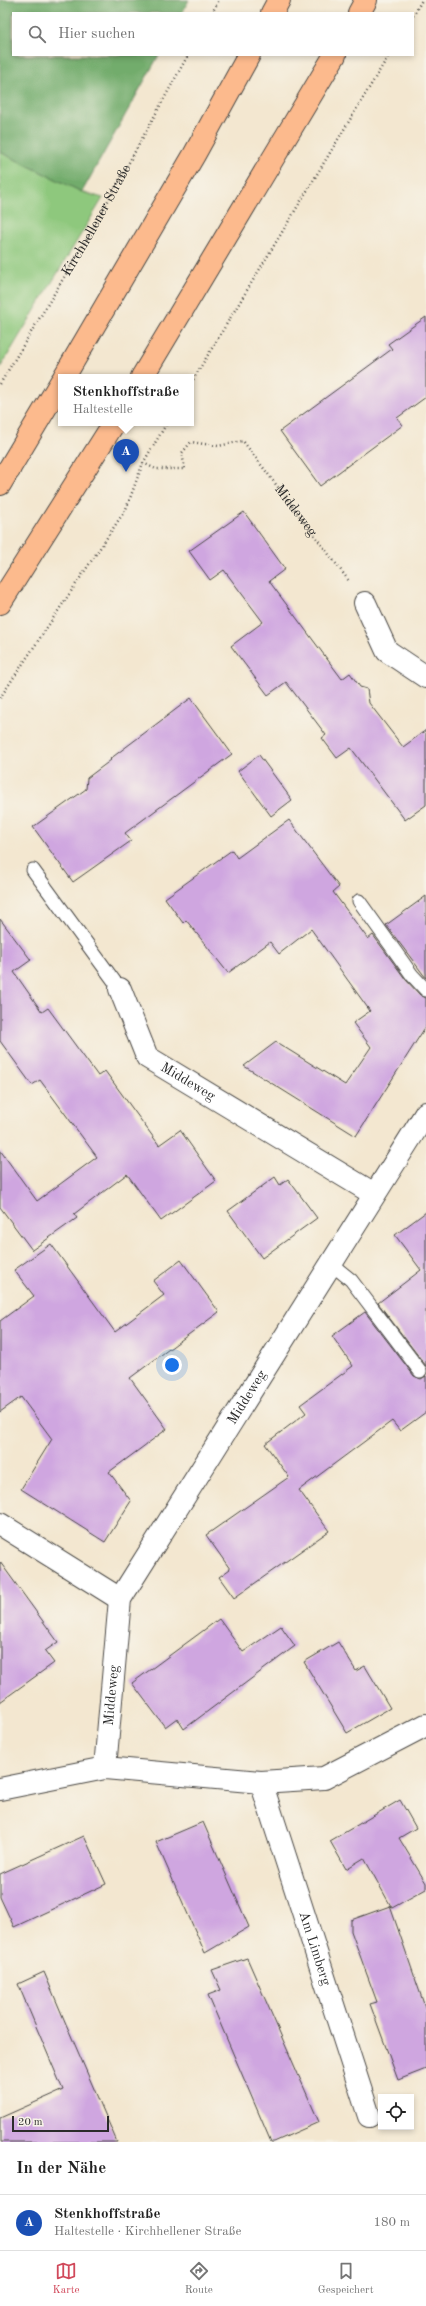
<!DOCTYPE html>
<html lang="de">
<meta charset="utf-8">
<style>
:root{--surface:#fff;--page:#f6f6f6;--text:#222;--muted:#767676;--line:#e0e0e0;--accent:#d1495b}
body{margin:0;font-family:"Old Standard TT",serif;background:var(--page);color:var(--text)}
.controls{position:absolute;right:12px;bottom:12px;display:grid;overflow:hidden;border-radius:0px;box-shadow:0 2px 6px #0003}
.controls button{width:36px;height:36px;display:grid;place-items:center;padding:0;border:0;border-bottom:1px solid var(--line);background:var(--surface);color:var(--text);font:20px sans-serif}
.scale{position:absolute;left:12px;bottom:10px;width:97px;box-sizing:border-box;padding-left:4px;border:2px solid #2b2b2b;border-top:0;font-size:11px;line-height:14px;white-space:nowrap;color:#2b2b2b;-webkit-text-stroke:3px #f7f3e8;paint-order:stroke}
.you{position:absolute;left:172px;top:1365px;width:14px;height:14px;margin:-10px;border:3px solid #fff;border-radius:50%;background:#1a73e8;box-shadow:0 0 0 6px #1a73e833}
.badge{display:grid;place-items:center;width:26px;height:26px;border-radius:50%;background:var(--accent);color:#fff;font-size:13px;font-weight:700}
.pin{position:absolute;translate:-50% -33px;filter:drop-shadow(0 1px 2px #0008)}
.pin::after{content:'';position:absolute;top:21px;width:14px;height:12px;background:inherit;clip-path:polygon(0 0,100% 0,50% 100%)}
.popup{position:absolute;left:58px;top:374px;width:136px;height:52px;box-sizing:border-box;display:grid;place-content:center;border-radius:0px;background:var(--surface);filter:drop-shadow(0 1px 3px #0005);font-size:13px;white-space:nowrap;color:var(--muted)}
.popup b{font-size:15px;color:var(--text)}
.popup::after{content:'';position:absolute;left:50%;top:100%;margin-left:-8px;border:8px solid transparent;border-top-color:var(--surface)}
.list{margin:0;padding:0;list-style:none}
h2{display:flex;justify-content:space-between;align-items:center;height:52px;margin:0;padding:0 16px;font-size:17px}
h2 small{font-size:13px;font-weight:400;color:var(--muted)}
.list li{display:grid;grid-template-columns:26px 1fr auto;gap:12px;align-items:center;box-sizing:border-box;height:56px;padding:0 16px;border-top:1px solid var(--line)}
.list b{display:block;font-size:15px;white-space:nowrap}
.list p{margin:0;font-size:13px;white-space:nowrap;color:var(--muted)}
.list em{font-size:13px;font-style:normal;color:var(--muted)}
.icon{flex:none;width:22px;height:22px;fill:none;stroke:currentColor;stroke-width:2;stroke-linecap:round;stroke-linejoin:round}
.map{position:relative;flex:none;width:426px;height:2142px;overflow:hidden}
.search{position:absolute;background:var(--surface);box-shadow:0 2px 6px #0003;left:12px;right:12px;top:12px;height:44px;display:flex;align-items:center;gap:10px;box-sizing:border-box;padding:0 14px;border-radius:0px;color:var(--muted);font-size:15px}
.sheet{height:108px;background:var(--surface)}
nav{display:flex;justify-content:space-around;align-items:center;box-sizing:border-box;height:56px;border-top:1px solid var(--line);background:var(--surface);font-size:11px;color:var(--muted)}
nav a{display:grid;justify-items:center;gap:2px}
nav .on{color:var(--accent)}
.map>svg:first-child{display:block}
.green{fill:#8ec87d;stroke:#5c7a54}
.forest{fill:#72ac6c;stroke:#4e6c4c}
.building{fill:#cfa6e0}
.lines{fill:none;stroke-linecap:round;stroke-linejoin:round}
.service-casing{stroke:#494744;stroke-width:15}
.minor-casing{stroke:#494744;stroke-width:24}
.primary-casing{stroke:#494744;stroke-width:24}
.motorway-casing{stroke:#494744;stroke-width:24}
.path{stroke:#494744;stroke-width:2.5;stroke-dasharray:1 3;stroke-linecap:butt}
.service{stroke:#fff;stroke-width:13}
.minor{stroke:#fff;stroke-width:22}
.primary{stroke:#fcba8d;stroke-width:22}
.motorway{stroke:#fcba8d;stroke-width:22}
.labels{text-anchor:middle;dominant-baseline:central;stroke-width:4;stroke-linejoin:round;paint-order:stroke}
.street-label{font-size:14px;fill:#2b2b2b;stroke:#f7f3e8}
</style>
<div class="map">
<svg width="426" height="2142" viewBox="0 0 426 2142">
<rect width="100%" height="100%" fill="#f7f3e8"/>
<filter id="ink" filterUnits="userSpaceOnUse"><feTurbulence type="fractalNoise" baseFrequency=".025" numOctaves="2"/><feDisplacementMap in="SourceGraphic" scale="8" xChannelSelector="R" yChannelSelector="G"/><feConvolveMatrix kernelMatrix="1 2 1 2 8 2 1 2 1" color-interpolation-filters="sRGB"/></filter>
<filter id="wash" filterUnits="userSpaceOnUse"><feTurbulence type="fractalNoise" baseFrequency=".012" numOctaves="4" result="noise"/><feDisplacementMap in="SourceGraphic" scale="16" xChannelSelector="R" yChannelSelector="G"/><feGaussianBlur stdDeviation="0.9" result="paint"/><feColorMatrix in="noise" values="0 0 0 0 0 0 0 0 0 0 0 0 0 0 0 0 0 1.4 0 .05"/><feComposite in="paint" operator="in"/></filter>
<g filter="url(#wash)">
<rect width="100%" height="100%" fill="#f3e7d0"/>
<polygon class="green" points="0,152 82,192 103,198 0,368"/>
<polygon class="forest" points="0,0 189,0 182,13 13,13 13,55 159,55 82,192 0,152"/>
<g id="blocks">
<g class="building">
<polygon points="426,317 426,397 397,418 403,425 320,486 280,431 392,349 388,344"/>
<polygon points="244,512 285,569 269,581 342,679 350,673 360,687 367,689 369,703 403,747 426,730 426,805 405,820 351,748 337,758 322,738 326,735 286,682 268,695 231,646 263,622 224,570 210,580 189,551"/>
<polygon points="191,698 232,754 125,833 131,841 73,882 33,827 86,789 87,778 111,760 110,759"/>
<polygon points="259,755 292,800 271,816 238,771"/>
<polygon points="289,820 339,887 333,892 368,939 373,935 406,980 420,995 426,998 426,1026 356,1136 244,1066 276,1042 345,1085 371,1047 353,1023 370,1011 311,929 279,954 270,942 228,973 186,920 183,923 165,898 232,850 237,858"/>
<polygon points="426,896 426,978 386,925"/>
<polygon points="0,919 31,960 14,972 42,1012 48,1008 98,1076 105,1071 159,1145 180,1130 216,1181 161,1221 127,1174 74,1214 77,1218 32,1250 0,1207 0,1150 37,1201 97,1157 40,1080 32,1085 0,1041"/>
<polygon points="275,1177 280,1185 288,1179 317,1218 262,1258 228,1211"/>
<polygon points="426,1212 426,1366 378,1303 421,1270 395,1235"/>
<polygon points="51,1244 115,1332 164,1295 153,1281 181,1260 219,1312 130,1378 167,1429 109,1472 131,1501 105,1542 21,1489 52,1439 21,1397 0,1412 0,1321 34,1296 14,1270"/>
<polygon points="365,1312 414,1376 421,1379 426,1376 426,1412 400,1431 392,1421 299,1490 329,1531 234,1598 219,1577 230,1569 206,1535 289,1477 265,1444 306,1413 300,1405 353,1366 332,1336"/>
<polygon points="0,1562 58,1642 45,1651 54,1663 0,1702"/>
<polygon points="219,1619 243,1652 281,1626 295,1646 184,1729 177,1718 165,1727 132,1683"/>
<polygon points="338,1642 356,1671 365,1666 390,1708 347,1733 304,1662"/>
<polygon points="400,1800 416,1828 399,1838 426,1883 426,1889 392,1908 364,1858 346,1869 330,1841"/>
<polygon points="203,1822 249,1927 205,1953 156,1842"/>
<polygon points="84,1836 106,1884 14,1927 0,1897 0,1874"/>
<polygon points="390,1906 426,2010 426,2069 398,2080 370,2004 377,2002 351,1931 351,1920"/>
<polygon points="247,1958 319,2122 274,2142 271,2142 208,1995 221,1990 212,1970"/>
<polygon points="44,1972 66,2024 117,2142 0,2142 0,2118 63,2090 18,1984"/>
</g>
</g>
</g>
<g filter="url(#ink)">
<use href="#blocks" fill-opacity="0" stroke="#494744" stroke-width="1"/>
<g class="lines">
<defs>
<g id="service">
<polyline points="33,870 120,989"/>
<polyline points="359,901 412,975 426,990"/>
<polyline points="330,1263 351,1280 420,1371"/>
</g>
<g id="minor">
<polyline points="365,603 387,651 426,677"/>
<path id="s3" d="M120,989l27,68 227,137"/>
<polyline points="0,1524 120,1599"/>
<path id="s4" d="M105,1768l15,-169 306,-486"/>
<path id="s5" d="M261,1782l108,334"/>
<polyline points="0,1789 105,1768 261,1782 324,1778 426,1725"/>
</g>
<g id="primary">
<polyline points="272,13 279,0"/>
<polyline points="359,13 366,0"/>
<polyline points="64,377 194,155 249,55"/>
<polyline points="142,377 335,55"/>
<polyline points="0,484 61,382"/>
<polyline points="0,603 114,423"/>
</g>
<polyline id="motorway" points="0,476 9,470"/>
</defs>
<use href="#service" class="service-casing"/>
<use href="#minor" class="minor-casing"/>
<use href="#primary" class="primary-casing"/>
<use href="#motorway" class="motorway-casing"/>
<g class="path">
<polyline points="212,13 219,0"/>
<polyline points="413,16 422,0"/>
<polyline points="191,383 389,55"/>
<path id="s1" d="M0,384l87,-145 101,-184"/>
<path id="s2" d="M143,463l13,6h29l-3,-16 9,-11 27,4 25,-5 106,140"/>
<polyline points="0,698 126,509 143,463 167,423"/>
</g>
<use href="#service" class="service"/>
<use href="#minor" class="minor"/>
<use href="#primary" class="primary"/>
<use href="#motorway" class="motorway"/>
</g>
</g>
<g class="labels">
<g class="street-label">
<text stroke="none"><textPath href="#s1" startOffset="190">Kirchhellener Straße</textPath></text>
<text stroke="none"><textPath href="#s2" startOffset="214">Middeweg</textPath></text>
<text stroke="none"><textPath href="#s3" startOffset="121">Middeweg</textPath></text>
<text stroke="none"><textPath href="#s4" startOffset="408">Middeweg</textPath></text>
<text stroke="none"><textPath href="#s4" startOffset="73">Middeweg</textPath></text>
<text stroke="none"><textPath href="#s5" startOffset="175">Am Limberg</textPath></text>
</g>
</g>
</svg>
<div class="controls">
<button><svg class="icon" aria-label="locate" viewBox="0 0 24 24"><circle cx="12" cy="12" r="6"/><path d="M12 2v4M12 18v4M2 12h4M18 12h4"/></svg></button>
</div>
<div class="scale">20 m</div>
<div class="you"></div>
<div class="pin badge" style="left:126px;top:472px;background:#1a4fb4">A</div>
<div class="popup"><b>Stenkhoffstraße</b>Haltestelle</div>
<div class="search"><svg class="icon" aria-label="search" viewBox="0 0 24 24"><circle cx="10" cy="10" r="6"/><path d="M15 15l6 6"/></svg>Hier suchen</div>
</div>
<section class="sheet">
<h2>In der Nähe<small></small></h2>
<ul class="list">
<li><span class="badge" style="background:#1a4fb4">A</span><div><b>Stenkhoffstraße</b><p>Haltestelle · Kirchhellener Straße</p></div><em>180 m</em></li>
</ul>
</section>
<nav>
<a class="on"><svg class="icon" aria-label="map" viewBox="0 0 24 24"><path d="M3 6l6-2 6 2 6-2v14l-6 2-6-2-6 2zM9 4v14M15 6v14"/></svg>Karte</a>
<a><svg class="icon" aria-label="directions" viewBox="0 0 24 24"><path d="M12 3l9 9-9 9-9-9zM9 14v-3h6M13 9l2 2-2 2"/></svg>Route</a>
<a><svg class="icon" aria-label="saved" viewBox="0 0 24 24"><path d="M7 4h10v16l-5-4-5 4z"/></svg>Gespeichert</a>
</nav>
